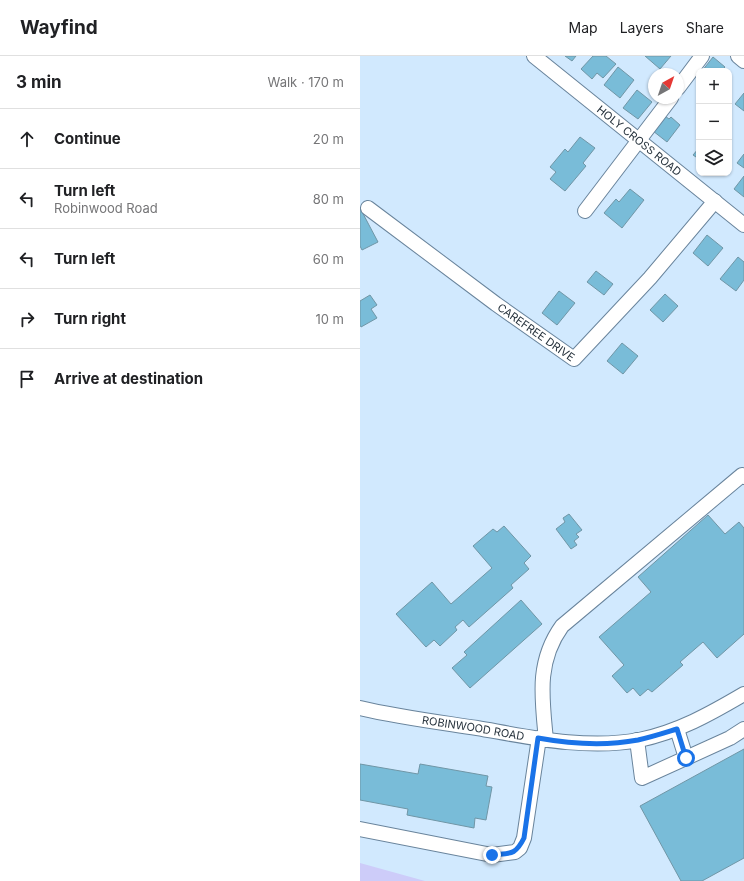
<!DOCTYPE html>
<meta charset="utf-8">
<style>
:root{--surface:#fff;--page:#f6f6f6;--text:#202124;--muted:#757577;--line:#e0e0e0}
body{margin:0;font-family:Inter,sans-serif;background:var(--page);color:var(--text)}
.controls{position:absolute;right:12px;top:12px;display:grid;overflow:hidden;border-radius:8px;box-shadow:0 1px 3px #0004}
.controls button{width:36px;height:36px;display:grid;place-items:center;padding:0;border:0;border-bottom:1px solid var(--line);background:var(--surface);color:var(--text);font:20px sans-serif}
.compass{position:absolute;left:288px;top:12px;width:36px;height:36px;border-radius:50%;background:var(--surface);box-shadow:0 1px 3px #0004;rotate:40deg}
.stop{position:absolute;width:12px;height:12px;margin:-9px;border:3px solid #1a73e8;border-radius:50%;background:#fff}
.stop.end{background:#1a73e8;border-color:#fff;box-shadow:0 1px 4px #0008}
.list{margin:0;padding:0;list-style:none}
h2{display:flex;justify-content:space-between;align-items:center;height:52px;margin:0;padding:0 16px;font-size:17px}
h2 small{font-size:13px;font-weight:400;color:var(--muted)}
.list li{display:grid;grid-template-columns:26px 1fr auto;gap:12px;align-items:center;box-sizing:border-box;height:60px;padding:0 16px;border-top:1px solid var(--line)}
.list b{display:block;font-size:15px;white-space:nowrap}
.list p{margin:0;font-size:13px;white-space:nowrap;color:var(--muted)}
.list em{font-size:13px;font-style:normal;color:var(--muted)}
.icon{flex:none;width:22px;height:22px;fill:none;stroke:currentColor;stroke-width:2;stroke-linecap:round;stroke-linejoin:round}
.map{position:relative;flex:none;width:384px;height:825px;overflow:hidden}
header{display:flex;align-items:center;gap:24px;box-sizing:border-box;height:56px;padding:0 20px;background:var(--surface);border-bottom:1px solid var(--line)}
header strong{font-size:19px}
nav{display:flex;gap:22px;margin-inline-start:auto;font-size:14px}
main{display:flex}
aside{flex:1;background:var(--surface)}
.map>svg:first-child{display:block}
.green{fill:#cdccf9}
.building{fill:#79bcd8;stroke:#7096a6}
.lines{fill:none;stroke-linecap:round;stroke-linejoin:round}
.minor-casing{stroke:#69849c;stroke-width:16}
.minor{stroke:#fff;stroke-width:14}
.route{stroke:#1a73e8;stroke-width:5}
.labels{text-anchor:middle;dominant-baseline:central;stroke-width:3;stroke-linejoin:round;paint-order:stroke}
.street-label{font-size:11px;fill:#26323c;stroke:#d1e9fe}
</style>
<header>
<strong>Wayfind</strong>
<nav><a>Map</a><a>Layers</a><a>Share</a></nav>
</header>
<main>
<aside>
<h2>3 min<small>Walk · 170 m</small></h2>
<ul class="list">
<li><svg class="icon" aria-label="ahead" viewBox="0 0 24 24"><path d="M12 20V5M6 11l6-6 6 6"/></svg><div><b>Continue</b></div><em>20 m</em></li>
<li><svg class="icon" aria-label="left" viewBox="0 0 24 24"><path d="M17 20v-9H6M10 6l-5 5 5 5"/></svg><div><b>Turn left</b><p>Robinwood Road</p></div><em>80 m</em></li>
<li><svg class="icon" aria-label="left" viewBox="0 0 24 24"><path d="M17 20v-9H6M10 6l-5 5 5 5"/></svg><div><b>Turn left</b></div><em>60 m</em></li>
<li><svg class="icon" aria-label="right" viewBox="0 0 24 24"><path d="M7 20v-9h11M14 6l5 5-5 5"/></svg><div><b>Turn right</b></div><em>10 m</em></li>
<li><svg class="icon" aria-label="arrive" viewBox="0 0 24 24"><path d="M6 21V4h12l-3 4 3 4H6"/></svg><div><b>Arrive at destination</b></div></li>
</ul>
</aside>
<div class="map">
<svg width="384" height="825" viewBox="0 0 384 825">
<rect width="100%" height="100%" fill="#d1e9fe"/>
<polygon class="green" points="0,807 65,825 0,825"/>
<g class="building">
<polygon points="205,0 216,0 212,5"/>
<polygon points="233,0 246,0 256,8 243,22 237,17 232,23 221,13"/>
<polygon points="285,0 311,0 300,13"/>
<polygon points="353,1 365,11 361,15 342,15"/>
<polygon points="258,11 274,24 260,42 244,29"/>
<polygon points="277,34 292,46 278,63 263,52"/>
<polygon points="384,37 384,55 375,48"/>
<polygon points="305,60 309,63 311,61 320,69 307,86 293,75"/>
<polygon points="220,81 235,92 223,107 226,110 205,135 190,123 196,116 190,111 205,93 208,96"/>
<polygon points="339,92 339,103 333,99"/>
<polygon points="384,98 384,112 377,107"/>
<polygon points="384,120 384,141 374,133"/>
<polygon points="270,133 284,144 262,172 244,157 256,143 259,146"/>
<polygon points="0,152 18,186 2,194 0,190"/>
<polygon points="347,179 363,192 348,210 333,197"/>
<polygon points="378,201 384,206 384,224 376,235 360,223"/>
<polygon points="236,215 253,228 244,239 227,226"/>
<polygon points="199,235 215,247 197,269 182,257"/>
<polygon points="305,238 318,250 303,266 290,254"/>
<polygon points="10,239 17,249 11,253 17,262 1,271 0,269 0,245"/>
<polygon points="262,287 278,300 263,318 247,305"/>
<polygon points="209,458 222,474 216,478 219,481 214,485 217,489 211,493 196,473 205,466 203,462"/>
<polygon points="348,459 365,478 379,466 384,472 384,578 357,602 343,586 320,606 323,609 292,636 288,633 280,640 273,632 267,637 252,620 264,609 239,581 291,536 278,521"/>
<polygon points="144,470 171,500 164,507 169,513 151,529 153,532 109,571 103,564 95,571 97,574 80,590 74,584 66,591 36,558 72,526 91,548 132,512 113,490 133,473 137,476"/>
<polygon points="161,544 182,568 110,632 92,612 107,599 104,596"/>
<polygon points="384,693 384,802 342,825 321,825 280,750"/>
<polygon points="0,708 58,718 60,708 128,720 126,730 132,731 126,764 115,762 114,772 47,759 48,753 0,744"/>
</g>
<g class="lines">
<defs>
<g id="minor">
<path id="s1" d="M174,0l210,169"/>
<polyline points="378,0 384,5"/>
<polyline points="318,32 342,0"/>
<path id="s2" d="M8,152l128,96 78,55 76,-81 65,-77"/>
<polyline points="225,155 311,42"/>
<path id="s3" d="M0,652c38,9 78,14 117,20 52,9 109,22 162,12 39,-8 71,-26 105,-46"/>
<polyline points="317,673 326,702"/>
<path d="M186,684c-4,-42 -10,-78 16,-114l180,-151 2,2"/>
<polyline points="277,684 282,722 370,682 384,673"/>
<polyline points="0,773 132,799 155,796 160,792 164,782 179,682"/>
</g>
</defs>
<use href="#minor" class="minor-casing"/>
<use href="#minor" class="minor"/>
</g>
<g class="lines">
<path class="route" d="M132,799c18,-2 23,1 32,-17l14,-100c33,6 68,8 100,2 14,-3 26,-7 39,-11l9,29"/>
</g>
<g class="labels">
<g class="street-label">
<text stroke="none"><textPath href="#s1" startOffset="135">HOLY CROSS ROAD</textPath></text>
<text stroke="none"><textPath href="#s2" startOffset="209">CAREFREE DRIVE</textPath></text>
<text stroke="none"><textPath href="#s3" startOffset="115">ROBINWOOD ROAD</textPath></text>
</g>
</g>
</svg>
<div class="controls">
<button>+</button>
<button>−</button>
<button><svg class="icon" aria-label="layers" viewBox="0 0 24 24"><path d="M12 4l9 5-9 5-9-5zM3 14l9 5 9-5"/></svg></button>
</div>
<svg class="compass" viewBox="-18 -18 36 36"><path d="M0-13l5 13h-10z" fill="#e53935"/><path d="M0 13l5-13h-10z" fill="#757577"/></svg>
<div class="stop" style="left:326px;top:702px"></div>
<div class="stop end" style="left:132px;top:799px"></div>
</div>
</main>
